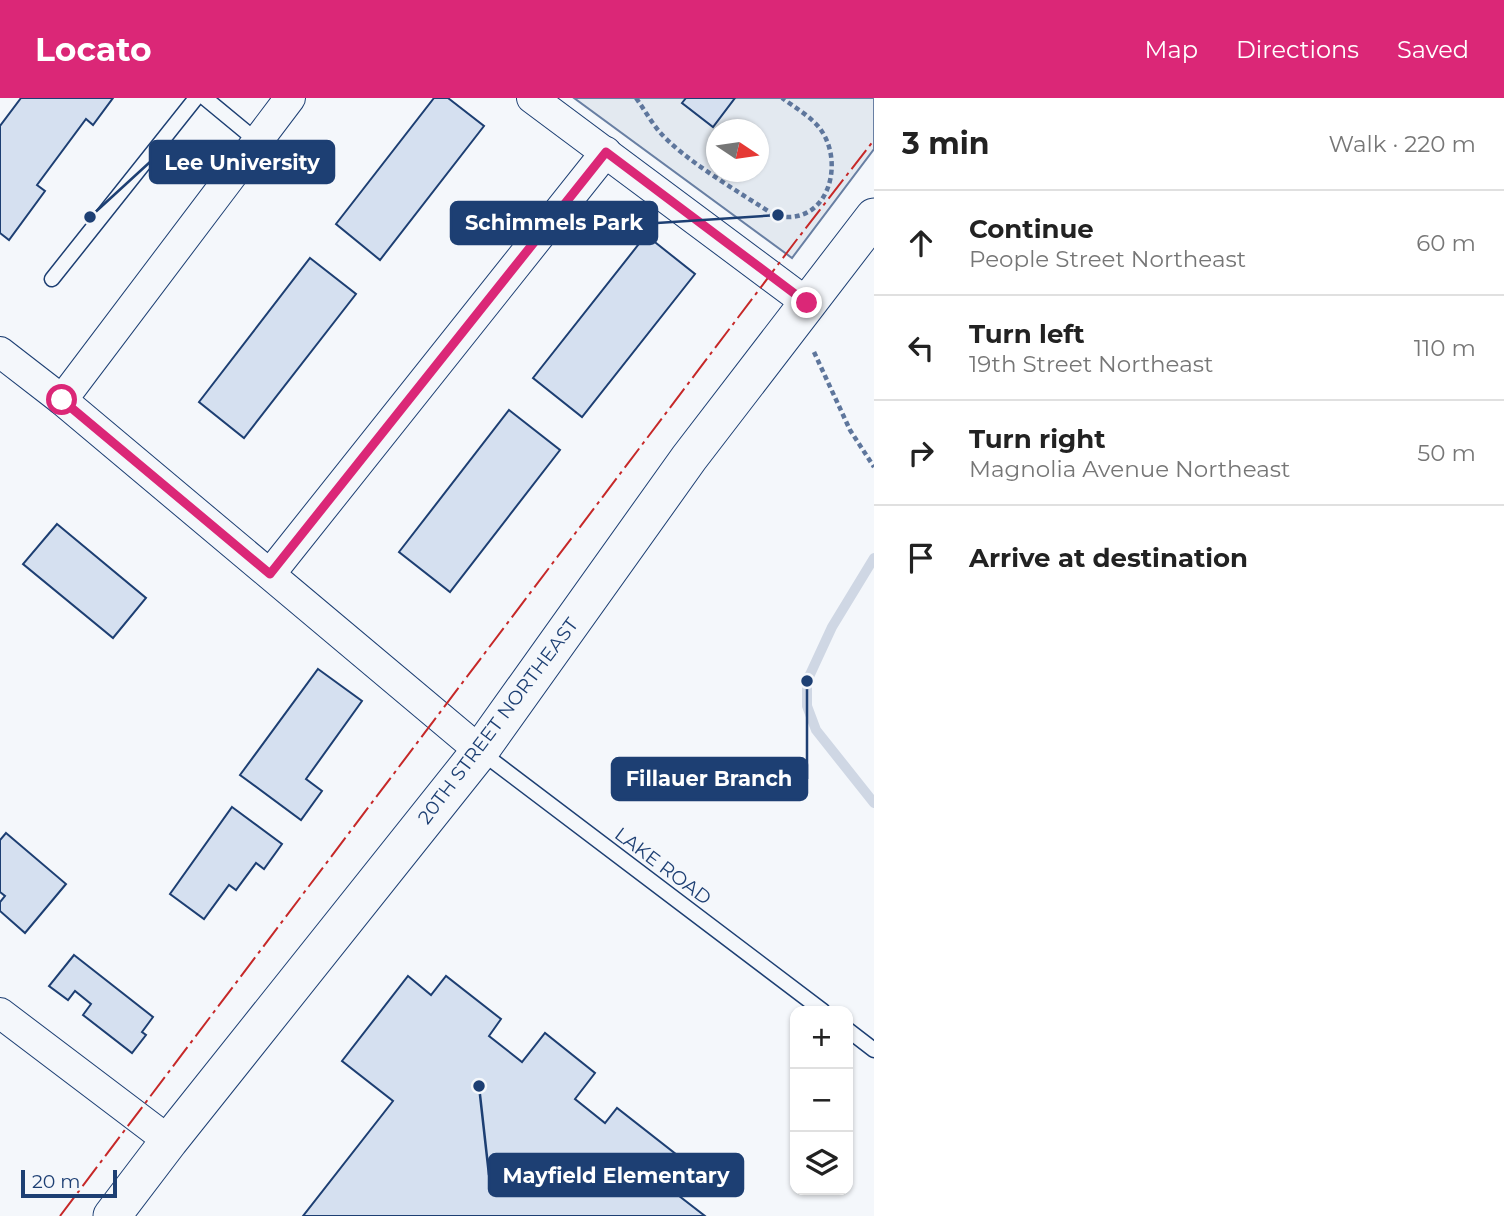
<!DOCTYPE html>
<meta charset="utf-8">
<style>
:root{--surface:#fff;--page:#f6f6f6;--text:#222;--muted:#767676;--line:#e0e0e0;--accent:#db2777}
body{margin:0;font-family:Montserrat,sans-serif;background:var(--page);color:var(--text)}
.controls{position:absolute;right:21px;bottom:21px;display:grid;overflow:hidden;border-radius:14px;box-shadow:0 2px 5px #0004}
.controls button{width:63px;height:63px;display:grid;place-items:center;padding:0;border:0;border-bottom:2px solid var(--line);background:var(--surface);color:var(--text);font:35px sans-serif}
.compass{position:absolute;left:706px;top:21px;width:63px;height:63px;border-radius:50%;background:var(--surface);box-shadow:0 2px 5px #0004;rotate:103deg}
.scale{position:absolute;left:21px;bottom:18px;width:96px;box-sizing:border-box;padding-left:7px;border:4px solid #1d3f73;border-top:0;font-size:19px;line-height:24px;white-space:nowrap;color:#1d3f73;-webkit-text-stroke:5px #f4f7fb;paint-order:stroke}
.stop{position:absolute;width:21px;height:21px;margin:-16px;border:5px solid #db2777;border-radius:50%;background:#fff}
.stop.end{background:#db2777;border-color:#fff;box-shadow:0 2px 7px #0008}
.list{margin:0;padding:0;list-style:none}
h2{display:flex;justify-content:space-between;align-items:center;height:91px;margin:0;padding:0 28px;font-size:30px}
h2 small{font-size:23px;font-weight:400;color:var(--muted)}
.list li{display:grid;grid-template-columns:46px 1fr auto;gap:21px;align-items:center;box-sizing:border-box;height:105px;padding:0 28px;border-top:2px solid var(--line)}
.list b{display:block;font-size:26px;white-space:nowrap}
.list p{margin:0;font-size:23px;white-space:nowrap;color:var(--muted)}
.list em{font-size:23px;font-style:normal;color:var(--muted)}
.icon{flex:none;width:38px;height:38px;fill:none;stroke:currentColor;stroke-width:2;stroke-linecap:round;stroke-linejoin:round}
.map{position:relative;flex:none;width:874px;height:1118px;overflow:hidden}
header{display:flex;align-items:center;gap:42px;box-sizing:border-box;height:98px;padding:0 35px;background:var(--accent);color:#fff}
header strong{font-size:33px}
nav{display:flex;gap:38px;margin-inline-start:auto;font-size:24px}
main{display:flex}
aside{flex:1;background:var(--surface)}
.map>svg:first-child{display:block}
.green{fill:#e3e9f0;stroke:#687fa3;stroke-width:2;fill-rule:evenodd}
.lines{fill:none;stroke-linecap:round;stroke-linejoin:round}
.stream{stroke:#cfd7e4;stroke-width:10}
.building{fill:#d5e0f0;stroke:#1d3f73;stroke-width:2}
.service-casing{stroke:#1d3f73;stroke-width:17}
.minor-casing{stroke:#1d3f73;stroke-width:32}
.tertiary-casing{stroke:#1d3f73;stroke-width:39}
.path{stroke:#5e769c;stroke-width:4.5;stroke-dasharray:5 3.5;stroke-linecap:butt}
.service{stroke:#f4f7fb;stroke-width:14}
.minor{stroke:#f4f7fb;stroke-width:30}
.tertiary{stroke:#f4f7fb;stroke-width:37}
.power{stroke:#c62828;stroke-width:2;stroke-dasharray:24 5 3.5 5;stroke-linecap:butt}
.route{stroke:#db2777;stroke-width:9}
.labels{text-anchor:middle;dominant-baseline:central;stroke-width:5;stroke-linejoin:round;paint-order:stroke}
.street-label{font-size:19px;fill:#1d3f73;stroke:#f4f7fb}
.leader{fill:none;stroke:#1d3f73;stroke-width:2.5}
.callout-dot{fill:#1d3f73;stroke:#f4f7fb;stroke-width:2.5}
.callout{fill:#1d3f73;stroke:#1d3f73;stroke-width:2.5}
.callout-label{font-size:21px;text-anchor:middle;font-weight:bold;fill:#fff}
</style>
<header>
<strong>Locato</strong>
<nav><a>Map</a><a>Directions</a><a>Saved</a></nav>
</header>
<main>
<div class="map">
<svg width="874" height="1118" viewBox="0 0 874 1118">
<rect width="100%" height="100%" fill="#f4f7fb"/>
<path class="green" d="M574,0h300v51l-82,109zM716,32h42v42h-42z"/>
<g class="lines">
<polyline class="stream" points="874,460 832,529 807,583 807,608 816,632 874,705"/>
</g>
<g class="building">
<polygon points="21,0 113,0 93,27 86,21 37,87 45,93 9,142 0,135 0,28"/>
<polygon points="434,0 448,0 484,28 380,162 336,126"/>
<polygon points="686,0 735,0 713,29 682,5"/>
<polygon points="646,137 695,176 582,319 533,280"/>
<polygon points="310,160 356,196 244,340 199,304"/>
<polygon points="509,312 560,352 450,494 399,454"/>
<polygon points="57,426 146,500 113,540 23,466"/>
<polygon points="318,571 362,603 306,681 322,693 301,722 240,677"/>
<polygon points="232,709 282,746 264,771 256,765 236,792 229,787 204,821 170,796"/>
<polygon points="6,735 66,786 25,835 0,813 0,804 5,798 0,794 0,742"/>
<polygon points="74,857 153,919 142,934 146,937 132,955 83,917 91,906 75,893 68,902 49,888"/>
<polygon points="408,878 431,897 446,878 501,921 489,938 522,964 545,935 595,975 575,1001 605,1025 617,1010 677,1057 665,1071 673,1077 665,1087 705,1118 303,1118 393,1003 342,963"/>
</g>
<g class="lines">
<defs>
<g id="service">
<polyline points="205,0 257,43"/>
<polyline points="52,181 196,0"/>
<polyline points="481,654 823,913"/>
<polyline points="848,932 874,952"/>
</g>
<g id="minor">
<polyline points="532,0 807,205"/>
<polyline points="0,254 62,302 480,653"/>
<polyline points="62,302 290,0"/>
<polyline points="270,476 606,54"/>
<polyline points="0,915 169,1043"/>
</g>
<polyline id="tertiary" points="112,1118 169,1043 480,653 689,360 874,119"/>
</defs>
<use href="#service" class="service-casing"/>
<use href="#minor" class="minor-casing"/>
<use href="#tertiary" class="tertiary-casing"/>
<g class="path">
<path d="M636,0c8,11 14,22 22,32 25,30 83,63 116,85 52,14 72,-49 47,-85 -9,-13 -27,-23 -39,-32"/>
<polyline points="814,254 850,332 874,369"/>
</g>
<use href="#service" class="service"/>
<use href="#minor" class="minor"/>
<use href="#tertiary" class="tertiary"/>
<polyline class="power" points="60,1118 795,144 874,42"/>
</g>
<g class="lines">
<polyline class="route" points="62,302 270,476 606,54 807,205"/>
</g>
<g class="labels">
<g class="street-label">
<text transform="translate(498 623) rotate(-53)">20TH STREET NORTHEAST</text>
<text transform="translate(663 768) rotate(37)">LAKE ROAD</text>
</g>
</g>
<path class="leader" d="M90 119L150 64M778 117L657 125M807 583L807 681M479 988L489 1077"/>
<g class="callout-dot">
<circle cx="90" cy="119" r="7"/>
<circle cx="778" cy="117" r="7"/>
<circle cx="807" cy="583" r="7"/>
<circle cx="479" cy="988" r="7"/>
</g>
<g class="callout">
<rect x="150" y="43" width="184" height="42" rx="7"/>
<rect x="451" y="104" width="206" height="42" rx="7"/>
<rect x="612" y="660" width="195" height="42" rx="7"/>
<rect x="489" y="1056" width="254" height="42" rx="7"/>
</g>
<g class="callout-label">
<text x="242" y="72">Lee University</text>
<text x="554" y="132">Schimmels Park</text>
<text x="709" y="688">Fillauer Branch</text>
<text x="616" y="1085">Mayfield Elementary</text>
</g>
</svg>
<div class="controls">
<button>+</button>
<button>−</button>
<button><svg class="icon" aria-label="layers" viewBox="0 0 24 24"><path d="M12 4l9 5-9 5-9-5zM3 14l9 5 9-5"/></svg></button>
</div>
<svg class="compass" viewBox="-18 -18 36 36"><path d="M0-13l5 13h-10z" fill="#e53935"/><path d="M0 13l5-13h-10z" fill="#767676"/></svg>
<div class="scale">20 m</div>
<div class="stop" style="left:62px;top:302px"></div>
<div class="stop end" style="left:807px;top:205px"></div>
</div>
<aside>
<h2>3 min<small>Walk · 220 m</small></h2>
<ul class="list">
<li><svg class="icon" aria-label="ahead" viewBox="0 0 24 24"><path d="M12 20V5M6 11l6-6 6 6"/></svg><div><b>Continue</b><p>People Street Northeast</p></div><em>60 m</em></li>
<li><svg class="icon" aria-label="left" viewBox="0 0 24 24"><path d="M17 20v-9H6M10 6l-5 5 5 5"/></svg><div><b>Turn left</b><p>19th Street Northeast</p></div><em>110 m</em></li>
<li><svg class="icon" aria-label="right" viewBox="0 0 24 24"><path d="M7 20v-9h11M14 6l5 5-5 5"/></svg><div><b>Turn right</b><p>Magnolia Avenue Northeast</p></div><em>50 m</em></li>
<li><svg class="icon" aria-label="arrive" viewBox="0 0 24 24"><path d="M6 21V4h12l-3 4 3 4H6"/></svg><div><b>Arrive at destination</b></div></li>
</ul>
</aside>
</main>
